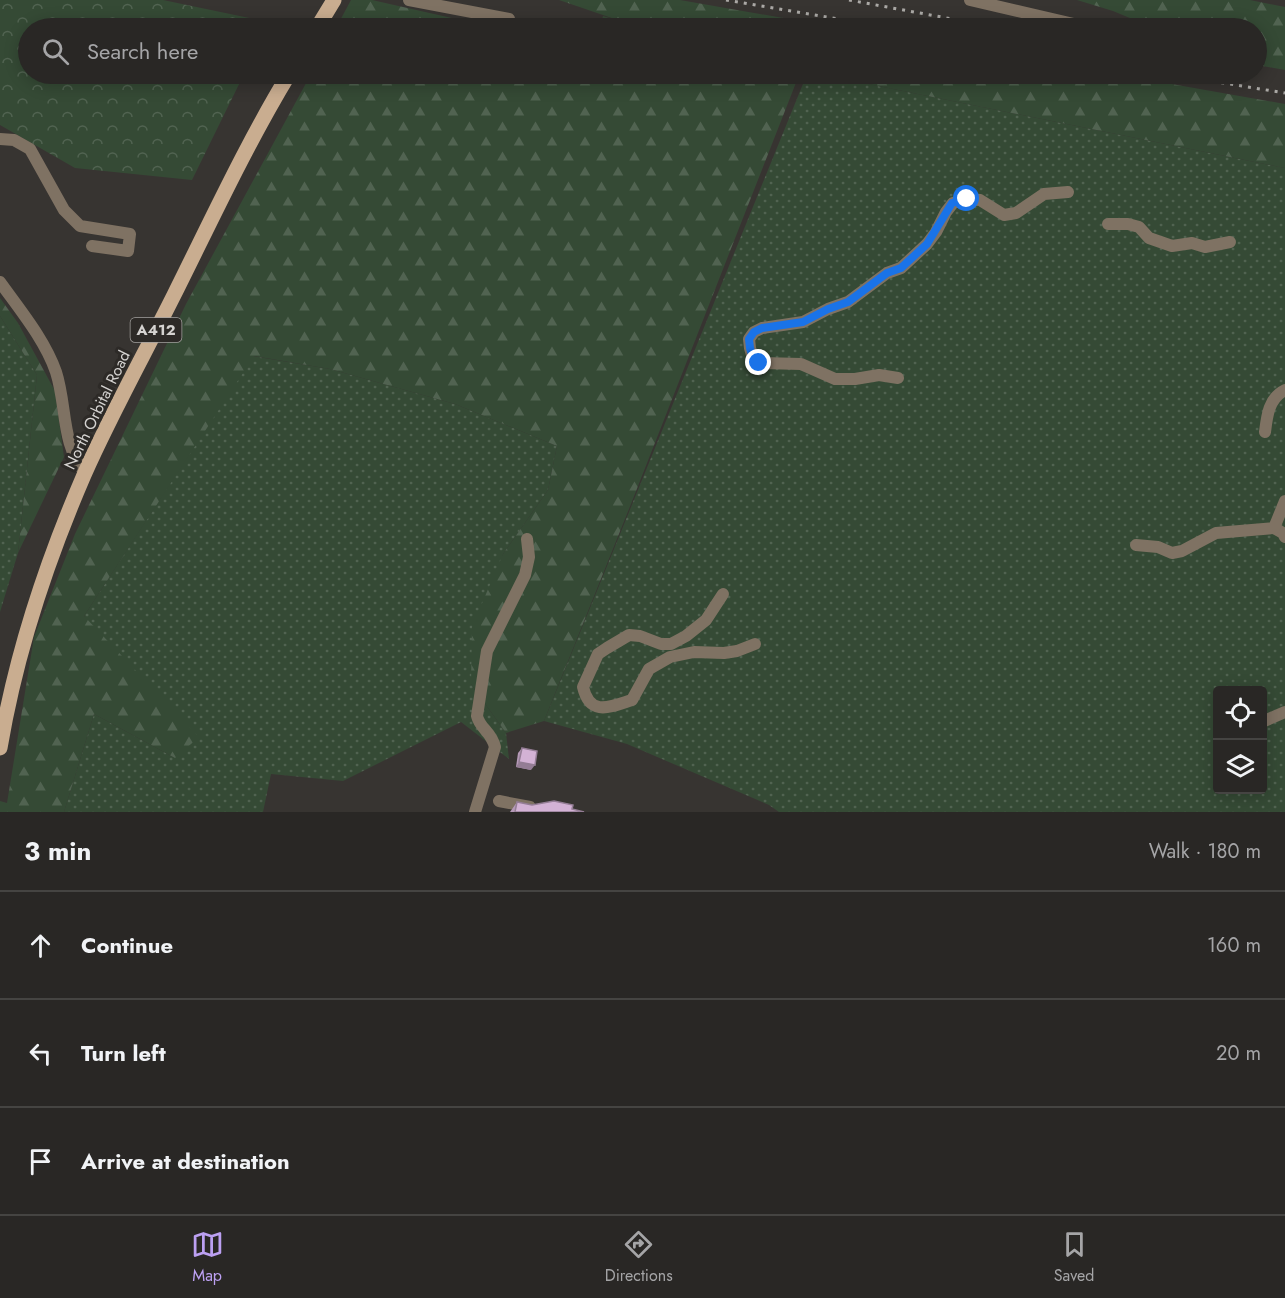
<!DOCTYPE html>
<meta charset="utf-8">
<style>
:root{--surface:#292725;--page:#353332;--text:#f1f3f6;--muted:#a5a5a7;--line:#454442;--accent:#bca0f2}
body{margin:0;font-family:Jost,sans-serif;background:var(--page);color:var(--text)}
.controls{position:absolute;right:18px;bottom:18px;display:grid;overflow:hidden;border-radius:6px;box-shadow:0 3px 15px #0003}
.controls button{width:54px;height:54px;display:grid;place-items:center;padding:0;border:0;border-bottom:2px solid var(--line);background:var(--surface);color:var(--text);font:30px sans-serif}
.stop{position:absolute;width:18px;height:18px;margin:-14px;border:4px solid #1a73e8;border-radius:50%;background:#fff}
.stop.end{background:#1a73e8;border-color:#fff;box-shadow:0 2px 6px #0008}
.list{margin:0;padding:0;list-style:none}
h2{display:flex;justify-content:space-between;align-items:center;height:78px;margin:0;padding:0 24px;font-size:26px}
h2 small{font-size:20px;font-weight:400;color:var(--muted)}
.list li{display:grid;grid-template-columns:39px 1fr auto;gap:18px;align-items:center;box-sizing:border-box;height:108px;padding:0 24px;border-top:2px solid var(--line)}
.list b{display:block;font-size:22px;white-space:nowrap}
.list em{font-size:20px;font-style:normal;color:var(--muted)}
.icon{flex:none;width:33px;height:33px;fill:none;stroke:currentColor;stroke-width:2;stroke-linecap:round;stroke-linejoin:round}
.map{position:relative;flex:none;width:1285px;height:812px;overflow:hidden}
.search{position:absolute;background:var(--surface);box-shadow:0 3px 15px #0003;left:18px;right:18px;top:18px;height:66px;display:flex;align-items:center;gap:15px;box-sizing:border-box;padding:0 21px;border-radius:33px;color:var(--muted);font-size:22px}
.sheet{height:402px;background:var(--surface)}
nav{display:flex;justify-content:space-around;align-items:center;box-sizing:border-box;height:84px;border-top:2px solid var(--line);background:var(--surface);font-size:16px;color:var(--muted)}
nav a{display:grid;justify-items:center;gap:3px}
nav .on{color:var(--accent)}
.map>svg:first-child{display:block}
.grass{fill:url(#grass-dots);fill-rule:evenodd}
.forest{fill:url(#forest-firs)}
.park{fill:url(#park-crowns)}
.lines{fill:none;stroke-linecap:round;stroke-linejoin:round}
.minor{stroke:#7f7263;stroke-width:12}
.major{stroke:#c9ad90;stroke-width:15}
.rail{stroke:#aba9a6;stroke-width:3;stroke-dasharray:3 6;stroke-linecap:butt}
.wall{fill:#b599b7}
.shaded-wall{fill:#947d95}
.building{fill:#d3b2d5;stroke:#947d95;stroke-width:1.5}
.route{stroke:#1a73e8;stroke-width:8}
.labels{text-anchor:middle;dominant-baseline:central;stroke-width:6;stroke-linejoin:round;paint-order:stroke}
.shield{fill:#2d2a27;stroke:#a3a09e;stroke-width:1.5}
.shield-label{font-size:15px;font-weight:bold;fill:#d5d3d1}
.street-label{font-size:16px;fill:#d5d3d1;stroke:#2d2a27}
</style>
<div class="map">
<svg width="1285" height="812" viewBox="0 0 1285 812">
<defs>
<pattern id="grass-dots" width="8" height="8" patternUnits="userSpaceOnUse" patternTransform="scale(1.5)"><rect width="8" height="8" fill="#354a35"/><path d="M2 2h.1M6 6h.1" fill="none" stroke="#516351" stroke-width="1.8" stroke-linecap="round"/></pattern>
<pattern id="forest-firs" width="22" height="20" patternUnits="userSpaceOnUse" patternTransform="scale(1.5)"><rect width="22" height="20" fill="#354a35"/><path d="M5 1l3.5 6h-7zM16 11l3.5 6h-7z" fill="#516351"/></pattern>
<pattern id="park-crowns" width="20" height="18" patternUnits="userSpaceOnUse" patternTransform="scale(1.5)"><rect width="20" height="18" fill="#354a35"/><path d="M2 6a3 3 0 1 1 6 0M12 15a3 3 0 1 1 6 0" fill="none" stroke="#516351"/></pattern>
</defs>
<rect width="100%" height="100%" fill="#373431"/>
<g class="grass">
<path d="M807,74h12l466,94v644h-506l-10,-7 -142,-61 -83,-23zM1218,690h44v100h-44z"/>
<polygon points="0,316 37,375 18,553 0,612"/>
<polygon points="253,356 330,369 455,404 557,446 548,490 503,554 471,684 506,733 509,759 461,722 343,781 271,774 263,812 64,812 94,714 175,758 84,616"/>
</g>
<g class="forest">
<polygon points="351,0 372,0 496,28 336,28"/>
<polygon points="559,0 680,0 840,28 641,28"/>
<polygon points="1077,0 1250,0 1285,7 1285,70 1257,65 1256,28 1154,28 1113,11"/>
<polygon points="311,74 799,75 631,504 544,721 506,733 471,684 472,627 503,554 548,490 557,446 455,404 330,369 254,356 84,616 199,737 175,758 94,714 64,812 0,812 0,801 7,803 34,637 75,534 186,304"/>
<polygon points="819,74 1115,74 1285,104 1285,168"/>
<polygon points="0,298 18,323 55,391 64,457 18,553 37,375 0,316"/>
</g>
<g class="park">
<polygon points="0,0 163,0 254,19 263,28 28,28 28,74 244,74 192,180 75,168 0,125"/>
<polygon points="603,16 641,28 600,28"/>
</g>
<g class="lines">
<g class="minor">
<polyline points="409,0 509,19"/>
<polyline points="970,0 1091,28"/>
<polyline points="0,139 14,140 30,149 64,210 80,226 130,234 128,251 92,246"/>
<polyline points="1108,224 1128,224 1139,227 1149,238 1172,246 1192,243 1205,247 1230,242"/>
<path d="M0,282c20,28 45,58 56,90 11,34 5,72 29,101"/>
<polyline points="898,378 879,375 855,379 835,379 801,364 759,363 753,358 750,348 749,339 754,332 762,328 803,322 828,309 848,302 887,273 901,268 927,244 936,232 946,212 953,203 967,199 980,200 1004,215 1016,213 1044,194 1068,192"/>
<path d="M1265,432c2,-17 4,-34 20,-42"/>
<polyline points="1274,528 1283,533 1285,537"/>
<polyline points="1136,545 1158,547 1172,553 1182,551 1216,533 1274,528 1285,501"/>
<path d="M723,594l-17,26 -20,16 -15,8h-10l-21,-8 -11,-1 -22,13 -9,6 -15,33c7,30 27,20 49,13l17,-31 21,-12 24,-5 30,1 13,-2 18,-7"/>
<polyline points="1262,722 1285,712"/>
<polyline points="499,801 530,807"/>
<path d="M475,812l20,-65c-4,-16 -15,-18 -18,-31l10,-65 38,-76 4,-18 -2,-18"/>
</g>
<g class="major">
<polyline points="317,28 334,0"/>
<path d="M0,748c16,-95 46,-185 84,-273 27,-61 60,-120 90,-180 37,-74 72,-150 115,-221"/>
</g>
<g class="rail">
<polyline points="726,0 892,28"/>
<polyline points="849,0 1001,28"/>
<polyline points="1168,74 1285,93"/>
</g>
</g>
<g class="wall">
<polygon points="522,748 531,770 516,767 518,753"/>
<polygon points="517,802 532,805 572,809 584,812 510,812"/>
</g>
<polygon class="shaded-wall" points="519,762 535,765 531,770 516,767"/>
<g class="building">
<polygon points="522,748 537,751 535,765 519,762"/>
<polygon points="554,801 573,805 572,809 584,812 515,812 517,802 532,805"/>
</g>
<g class="lines">
<polyline class="route" points="759,363 753,358 750,348 749,339 754,332 762,328 803,322 828,309 848,302 887,273 901,268 927,244 952,203 967,199"/>
</g>
<g class="labels">
<rect class="shield" x="130.5" y="318" width="51" height="24" rx="4.5"/>
<g class="shield-label">
<text x="156" y="330">A412</text>
</g>
<g class="street-label">
<text transform="translate(97 410) rotate(-64)">North Orbital Road</text>
</g>
</g>
</svg>
<div class="controls">
<button><svg class="icon" aria-label="locate" viewBox="0 0 24 24"><circle cx="12" cy="12" r="6"/><path d="M12 2v4M12 18v4M2 12h4M18 12h4"/></svg></button>
<button><svg class="icon" aria-label="layers" viewBox="0 0 24 24"><path d="M12 4l9 5-9 5-9-5zM3 14l9 5 9-5"/></svg></button>
</div>
<div class="stop" style="left:967px;top:199px"></div>
<div class="stop end" style="left:759px;top:363px"></div>
<div class="search"><svg class="icon" aria-label="search" viewBox="0 0 24 24"><circle cx="10" cy="10" r="6"/><path d="M15 15l6 6"/></svg>Search here</div>
</div>
<section class="sheet">
<h2>3 min<small>Walk · 180 m</small></h2>
<ul class="list">
<li><svg class="icon" aria-label="ahead" viewBox="0 0 24 24"><path d="M12 20V5M6 11l6-6 6 6"/></svg><div><b>Continue</b></div><em>160 m</em></li>
<li><svg class="icon" aria-label="left" viewBox="0 0 24 24"><path d="M17 20v-9H6M10 6l-5 5 5 5"/></svg><div><b>Turn left</b></div><em>20 m</em></li>
<li><svg class="icon" aria-label="arrive" viewBox="0 0 24 24"><path d="M6 21V4h12l-3 4 3 4H6"/></svg><div><b>Arrive at destination</b></div></li>
</ul>
</section>
<nav>
<a class="on"><svg class="icon" aria-label="map" viewBox="0 0 24 24"><path d="M3 6l6-2 6 2 6-2v14l-6 2-6-2-6 2zM9 4v14M15 6v14"/></svg>Map</a>
<a><svg class="icon" aria-label="directions" viewBox="0 0 24 24"><path d="M12 3l9 9-9 9-9-9zM9 14v-3h6M13 9l2 2-2 2"/></svg>Directions</a>
<a><svg class="icon" aria-label="saved" viewBox="0 0 24 24"><path d="M7 4h10v16l-5-4-5 4z"/></svg>Saved</a>
</nav>
